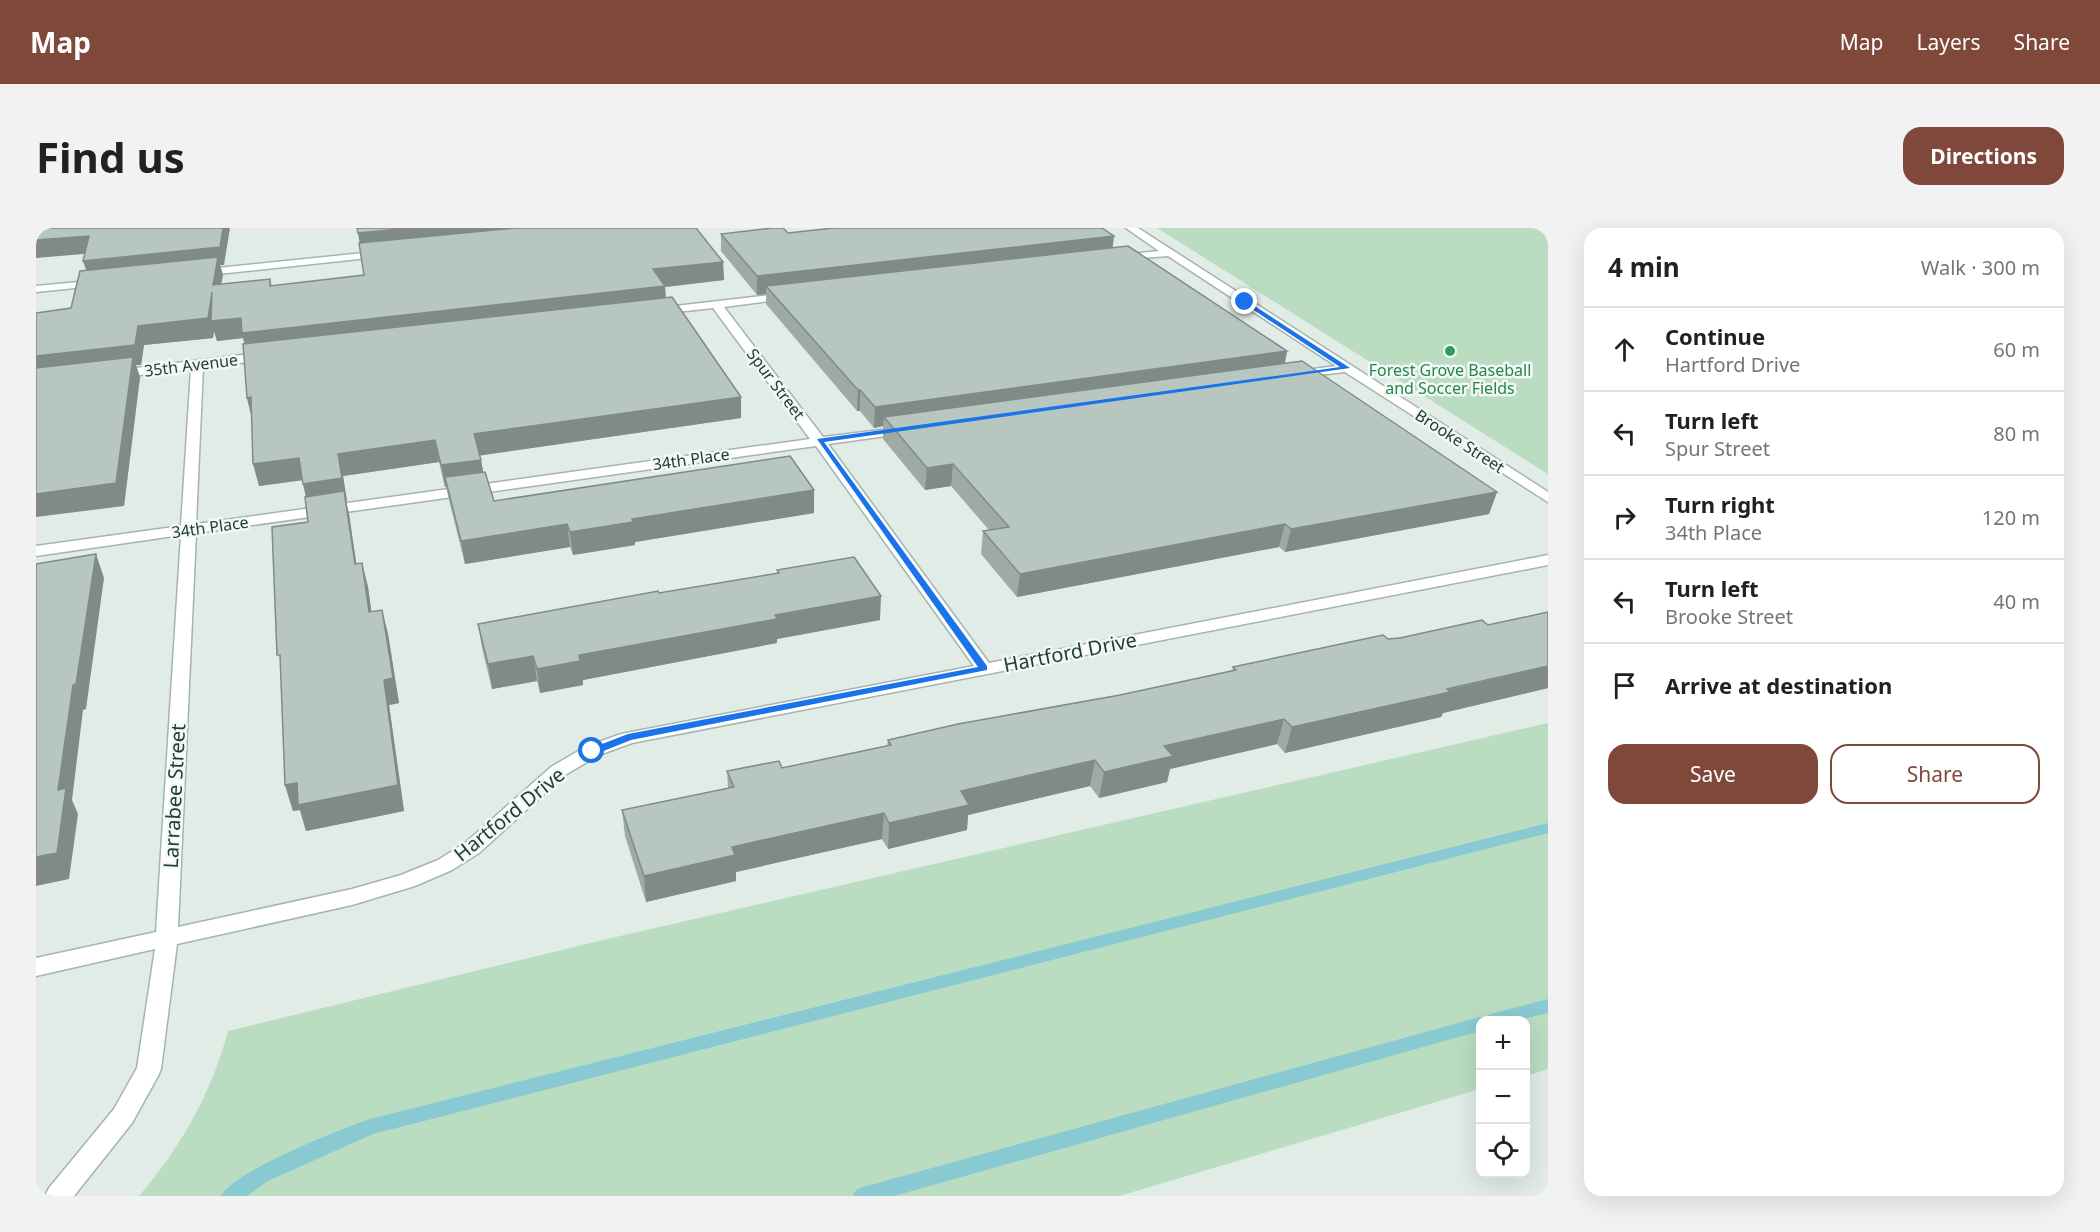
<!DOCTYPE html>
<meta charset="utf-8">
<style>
:root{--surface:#fff;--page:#f2f2f2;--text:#202124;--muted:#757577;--line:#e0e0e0;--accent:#7f483b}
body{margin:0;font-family:"Noto Sans",sans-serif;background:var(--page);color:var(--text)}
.controls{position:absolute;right:18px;bottom:18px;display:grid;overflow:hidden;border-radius:12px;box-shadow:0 6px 24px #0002}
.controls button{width:54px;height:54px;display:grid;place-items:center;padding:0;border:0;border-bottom:2px solid var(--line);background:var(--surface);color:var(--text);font:30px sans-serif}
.stop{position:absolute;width:18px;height:18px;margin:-14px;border:4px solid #1a73e8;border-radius:50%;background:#fff}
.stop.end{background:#1a73e8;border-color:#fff;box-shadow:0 2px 6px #0008}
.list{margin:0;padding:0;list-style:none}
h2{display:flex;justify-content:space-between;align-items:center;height:78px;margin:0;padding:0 24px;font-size:26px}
h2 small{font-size:20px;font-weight:400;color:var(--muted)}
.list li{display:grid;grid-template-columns:39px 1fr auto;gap:18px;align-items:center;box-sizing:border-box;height:84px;padding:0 24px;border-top:2px solid var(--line)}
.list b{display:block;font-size:22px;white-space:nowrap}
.list p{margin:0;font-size:20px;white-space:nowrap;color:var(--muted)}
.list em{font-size:20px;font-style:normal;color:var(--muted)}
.actions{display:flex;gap:12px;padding:18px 24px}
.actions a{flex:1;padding:14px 0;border:2px solid var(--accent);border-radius:18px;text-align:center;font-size:21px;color:var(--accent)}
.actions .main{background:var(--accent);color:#fff}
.icon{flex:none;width:33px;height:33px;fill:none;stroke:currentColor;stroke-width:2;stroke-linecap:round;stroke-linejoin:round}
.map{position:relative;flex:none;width:1512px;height:968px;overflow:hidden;border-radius:18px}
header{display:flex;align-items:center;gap:36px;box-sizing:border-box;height:84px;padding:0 30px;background:var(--accent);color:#fff}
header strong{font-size:28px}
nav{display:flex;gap:33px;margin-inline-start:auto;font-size:21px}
.intro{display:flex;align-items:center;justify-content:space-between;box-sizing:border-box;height:144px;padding:0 36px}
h1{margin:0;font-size:42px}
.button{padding:15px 27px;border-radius:18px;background:var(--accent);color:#fff;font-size:21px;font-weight:700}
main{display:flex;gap:36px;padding:0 36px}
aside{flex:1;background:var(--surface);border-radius:18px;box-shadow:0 6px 24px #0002}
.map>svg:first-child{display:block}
.green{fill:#baddc2}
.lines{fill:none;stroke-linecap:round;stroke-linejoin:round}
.stream{fill:#89cad2;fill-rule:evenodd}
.street-casing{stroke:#a4b4ae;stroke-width:3}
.secondary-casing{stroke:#9fb8ae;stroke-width:3}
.street{fill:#fff;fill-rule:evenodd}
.secondary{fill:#fff;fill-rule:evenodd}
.wall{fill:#9daba4}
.shaded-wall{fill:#808b86}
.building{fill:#b7c7bf;stroke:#808b86;stroke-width:1.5}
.route{fill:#1a73e8}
.leisure-dot{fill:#2e9e5b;stroke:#f2f8f5;stroke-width:2}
.labels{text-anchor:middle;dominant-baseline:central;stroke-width:5;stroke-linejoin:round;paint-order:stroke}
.far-street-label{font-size:16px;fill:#213d34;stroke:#f2f8f5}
.far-leisure-label{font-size:16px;fill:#27864d;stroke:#f2f8f5}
.street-label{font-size:20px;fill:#213d34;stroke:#f2f8f5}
</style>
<header>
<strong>Map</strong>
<nav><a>Map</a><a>Layers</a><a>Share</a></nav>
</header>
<div class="intro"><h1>Find us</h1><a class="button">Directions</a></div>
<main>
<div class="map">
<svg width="1512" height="968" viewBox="0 0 1512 968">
<rect width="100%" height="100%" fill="#e1ece7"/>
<g class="green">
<polygon points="1121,0 1512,0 1512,246"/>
<path d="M1512,495v346l-22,7v-56h-46v69l-361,107h-980c42,-49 72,-102 89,-165l379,-92z"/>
</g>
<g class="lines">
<g class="stream">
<path d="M1512,595v10l-1175,301 -105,47 -21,15h-26c11,-24 120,-67 149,-77z"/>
<polygon points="1512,771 1512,785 1482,792 1444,792 1444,803 858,968 817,968 820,962 827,959 1444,789 1450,791 1452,787 1458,785"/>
</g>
<defs>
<g id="street">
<polygon points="1090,0 1102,0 1512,264 1512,274 1309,144 1254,150 1252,147 1254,144 1300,138 1132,28 1080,32 1079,30 1084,27 1123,23"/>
<path d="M752,65l5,3 -1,2 -68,9 99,130 90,-11 2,3 -7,4 -80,11 161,219 559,-108v10l-916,178 -33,12 -34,20 -86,78 -27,17 -37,16 -63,19 -175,39 -16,125 -3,7 -26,47 -58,73h-29l4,-8 65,-79 23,-41 18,-119 -119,27v-18l120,-26 25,-397 -145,21v-10l145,-20 10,-157 -76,9 -6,-4 2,-3 156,-19 6,4 -6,4 -64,7 -7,157 614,-85 -97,-131 -55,6 -6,-3 6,-3zM780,218l158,220 -353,68 -36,13 -34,20 -86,76 -27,17 -37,15 -49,14 -174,38 18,-394z"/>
</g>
<g id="secondary">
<polygon points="347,23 352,26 351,28 163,48 158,45 163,42"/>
<polygon points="64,52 69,55 68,57 0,64 0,58"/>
</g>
</defs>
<use href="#street" class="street-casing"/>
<use href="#secondary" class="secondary-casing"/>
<use href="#street" class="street"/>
<use href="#secondary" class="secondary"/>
</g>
<g class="wall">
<polygon points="0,0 188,37 184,37 187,47 185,56 234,51 236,58 687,34 688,52 629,59 630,69 705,169 705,190 444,227 447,244 458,273 778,285 599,314 599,317 537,327 534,319 429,336 413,272 410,259 409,259 403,234 307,248 311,273 310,273 313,286 320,336 326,335 332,359 335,384 346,382 352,406 363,475 353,477 368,583 270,603 264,582 257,583 249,557 272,294 270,268 266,252 223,258 216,189 211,170 209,116 207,110 181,113 178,103 177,110 108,117 105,137 100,137 104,149 88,278 35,80 50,42 49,26"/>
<polygon points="752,5 1077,19 1251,123 1249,135 1461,264 1453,286 1249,324 1243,319 981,369 945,326 947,303 953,302 915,258 889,262 847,211 847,198 838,200 824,183 821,183 730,76 730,66 721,67 685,23 685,6"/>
<polygon points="741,342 844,392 741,411 741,415 547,452 547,457 504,465 501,453 456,461 446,420 442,396 741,345"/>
<polygon points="1512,384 1512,460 1407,485 1405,489 1249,525 1241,516 1134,541 1131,554 1063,570 1054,558 932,587 931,602 852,621 846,611 700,644 700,653 610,674 589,608 586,582 692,560 691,543 746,540 851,518 852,512 1084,467 1196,443 1197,439 1352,411 1452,397"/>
</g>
<g class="shaded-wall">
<polygon points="187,0 194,0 188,37 184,37 187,47 182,76 177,57 53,50 47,33"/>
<polygon points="374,0 553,0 325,23 322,5"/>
<polygon points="53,8 59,25 0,30 0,12"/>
<polygon points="1078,8 1076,26 730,58 730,66 721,67 721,48"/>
<polygon points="687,34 688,52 629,59 630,77 211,125 207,110 181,113 178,103 177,110 108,117 105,137 100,137 104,149 88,278 0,289 0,128 102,98 176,64 617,41"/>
<polygon points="1251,123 1247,143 848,189 847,198 838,200 839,179"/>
<polygon points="822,162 824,162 824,183 821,183"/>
<polygon points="215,169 216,191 211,170"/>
<polygon points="705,169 705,190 441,228 438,206"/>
<polygon points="399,212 403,234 307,248 311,273 310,273 313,286 324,360 272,278 267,256 302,226"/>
<polygon points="263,230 268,252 223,258 217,236"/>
<polygon points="445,232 449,254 409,249 410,259 409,259 405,237"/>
<polygon points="917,236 915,258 889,262 891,240"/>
<polygon points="778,262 778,285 599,314 599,317 537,327 534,304 596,291"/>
<polygon points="1461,264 1453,286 1249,324 1255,301"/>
<polygon points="531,296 534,319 429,336 425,313"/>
<polygon points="1249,296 1243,319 981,369 984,346"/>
<polygon points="60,326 68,350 50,481 47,482 36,572 42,586 33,651 0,658 0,629 22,562 37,457"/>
<polygon points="326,335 332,359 339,409 333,384"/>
<polygon points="845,368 844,392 741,411 741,415 547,452 547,457 504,465 501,441 543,427 739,387"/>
<polygon points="346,382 352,406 363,475 353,477 368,583 270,603 264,582 257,583 249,557"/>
<polygon points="497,428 501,453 456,461 452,436"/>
<polygon points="1512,438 1512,460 1407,485 1405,489 1249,525 1256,499"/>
<polygon points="1248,491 1241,516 1134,541 1131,554 1063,570 1068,544 1128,518"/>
<polygon points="1059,532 1054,558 932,587 931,602 852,621 853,595 925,563"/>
<polygon points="848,585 846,611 700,644 700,653 610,674 608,648 696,619"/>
</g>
<g class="building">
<polygon points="0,0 187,0 184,19 47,33 53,8 0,12"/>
<polygon points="321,0 374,0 322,5"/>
<polygon points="479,0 660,0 687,34 617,41 629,58 206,105 205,90 175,93 176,64 172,90 102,98 99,117 0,128 0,85 35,80 44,43 182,29 177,57 234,51 234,58 328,47 323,15"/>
<polygon points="736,0 747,0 752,5 798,0 1066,0 1078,8 721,48 685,6"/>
<polygon points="1092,18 1251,123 839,179 824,162 822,162 730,58"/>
<polygon points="636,69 705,169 438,206 445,232 405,237 399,212 302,226 306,250 267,256 263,230 217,236 215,169 211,170 207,116"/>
<polygon points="97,129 80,255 0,266 0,140"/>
<polygon points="1266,133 1461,264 1255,301 1249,296 984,346 947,303 973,299 917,236 891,240 848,189"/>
<polygon points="754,228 778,262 596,291 597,294 534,304 531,296 425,313 409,249 449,244 458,273"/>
<polygon points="308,263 319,336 326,335 333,384 346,382 357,450 348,452 362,557 262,577 261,555 249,557 244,427 241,427 236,299 272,294 269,269"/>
<polygon points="60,326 40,456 37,457 22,562 30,560 21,625 0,629 0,336"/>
<polygon points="818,329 845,368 739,387 741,391 543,427 544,433 501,441 497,428 452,436 442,396 622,363 623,365 743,345 741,342"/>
<polygon points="1512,384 1512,438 1411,461 1414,464 1256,499 1248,491 1128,518 1137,528 1068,544 1059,532 925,563 933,577 853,595 848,585 696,619 699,627 608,648 586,582 698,559 691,543 743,533 746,540 855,517 852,512 922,496 1084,467 1200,442 1197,439 1347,407 1352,411 1364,410 1446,392 1452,397"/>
</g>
<polygon class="route" points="1207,73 1211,73 1314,140 788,214 951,438 951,442 595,512 560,526 553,526 553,521 592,506 942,439 781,211 1304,139 1207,75"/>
<circle class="leisure-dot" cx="1414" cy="123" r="6"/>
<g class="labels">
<g class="far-street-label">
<text transform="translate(155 137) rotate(-7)">35th Avenue</text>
<text transform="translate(740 156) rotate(53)">Spur Street</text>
<text transform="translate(1424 213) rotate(33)">Brooke Street</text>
<text transform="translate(655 231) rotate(-8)">34th Place</text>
<text transform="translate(174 299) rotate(-8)">34th Place</text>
</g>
<g class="far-leisure-label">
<text x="1414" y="142">Forest Grove Baseball<tspan x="1414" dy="18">and Soccer Fields</tspan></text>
</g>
<g class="street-label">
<text transform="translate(1034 424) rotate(-11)">Hartford Drive</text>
<text transform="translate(138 568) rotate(-87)">Larrabee Street</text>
<text transform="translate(473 586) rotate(-39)">Hartford Drive</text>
</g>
</g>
</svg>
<div class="controls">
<button>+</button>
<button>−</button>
<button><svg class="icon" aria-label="locate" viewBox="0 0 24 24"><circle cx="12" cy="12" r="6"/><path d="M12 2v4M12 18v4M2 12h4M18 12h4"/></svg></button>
</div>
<div class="stop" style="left:556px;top:523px"></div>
<div class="stop end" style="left:1209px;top:74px"></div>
</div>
<aside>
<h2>4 min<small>Walk · 300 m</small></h2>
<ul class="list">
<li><svg class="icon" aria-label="ahead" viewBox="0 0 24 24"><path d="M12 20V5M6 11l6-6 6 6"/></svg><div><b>Continue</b><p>Hartford Drive</p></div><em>60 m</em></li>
<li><svg class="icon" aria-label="left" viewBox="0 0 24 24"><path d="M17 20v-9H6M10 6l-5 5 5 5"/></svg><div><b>Turn left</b><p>Spur Street</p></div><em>80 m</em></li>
<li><svg class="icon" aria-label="right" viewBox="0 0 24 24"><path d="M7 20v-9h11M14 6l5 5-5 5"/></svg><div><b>Turn right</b><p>34th Place</p></div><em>120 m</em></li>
<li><svg class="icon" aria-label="left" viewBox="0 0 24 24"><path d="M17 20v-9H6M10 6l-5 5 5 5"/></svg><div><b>Turn left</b><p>Brooke Street</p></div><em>40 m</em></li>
<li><svg class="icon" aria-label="arrive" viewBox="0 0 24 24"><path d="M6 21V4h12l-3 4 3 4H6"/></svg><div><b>Arrive at destination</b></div></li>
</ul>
<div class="actions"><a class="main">Save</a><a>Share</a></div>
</aside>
</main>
